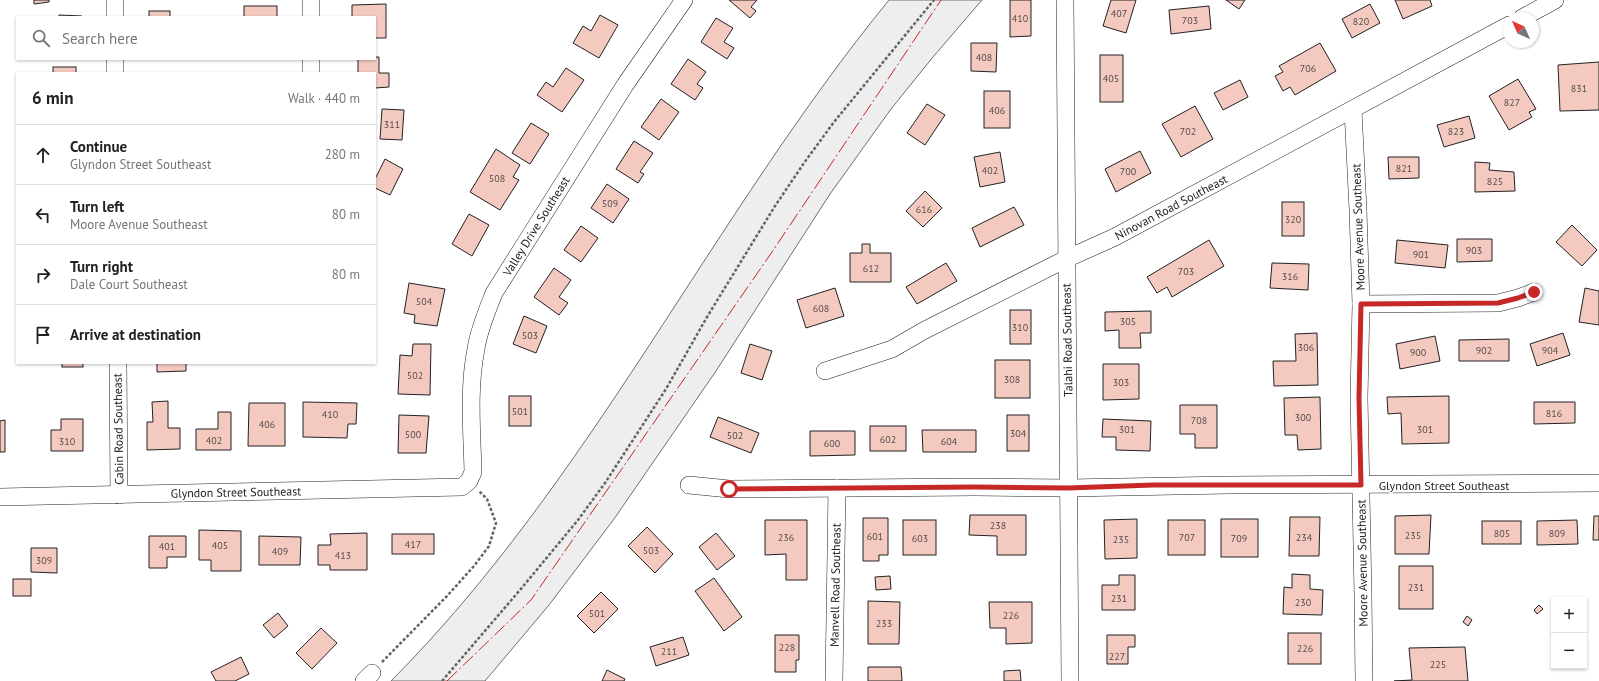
<!DOCTYPE html>
<meta charset="utf-8">
<style>
:root{--surface:#fff;--page:#f2f2f2;--text:#222;--muted:#767676;--line:#e0e0e0}
body{margin:0;font-family:"PT Sans",sans-serif;background:var(--page);color:var(--text)}
.controls{position:absolute;right:12px;bottom:12px;display:grid;overflow:hidden;border-radius:0px;box-shadow:0 1px 3px #0004}
.controls button{width:36px;height:36px;display:grid;place-items:center;padding:0;border:0;border-bottom:1px solid var(--line);background:var(--surface);color:var(--text);font:20px sans-serif}
.compass{position:absolute;left:1503px;top:12px;width:36px;height:36px;border-radius:50%;background:var(--surface);box-shadow:0 1px 3px #0004;rotate:315deg}
.stop{position:absolute;width:12px;height:12px;margin:-9px;border:3px solid #c62828;border-radius:50%;background:#fff}
.stop.end{background:#c62828;border-color:#fff;box-shadow:0 1px 4px #0008}
.list{margin:0;padding:0;list-style:none}
h2{display:flex;justify-content:space-between;align-items:center;height:52px;margin:0;padding:0 16px;font-size:17px}
h2 small{font-size:13px;font-weight:400;color:var(--muted)}
.list li{display:grid;grid-template-columns:26px 1fr auto;gap:12px;align-items:center;box-sizing:border-box;height:60px;padding:0 16px;border-top:1px solid var(--line)}
.list b{display:block;font-size:15px;white-space:nowrap}
.list p{margin:0;font-size:13px;white-space:nowrap;color:var(--muted)}
.list em{font-size:13px;font-style:normal;color:var(--muted)}
.icon{flex:none;width:22px;height:22px;fill:none;stroke:currentColor;stroke-width:2;stroke-linecap:round;stroke-linejoin:round}
.map{position:relative;flex:none;width:1599px;height:681px;overflow:hidden}
.search{position:absolute;background:var(--surface);box-shadow:0 1px 3px #0004;left:16px;top:16px;width:360px;height:44px;display:flex;align-items:center;gap:10px;box-sizing:border-box;padding:0 14px;border-radius:0px;color:var(--muted);font-size:15px}
.panel{position:absolute;background:var(--surface);box-shadow:0 1px 3px #0004;left:16px;top:72px;width:360px;height:292px;border-radius:0px}
.map>svg:first-child{display:block}
.green{fill:#eee;stroke:#6f6f6f}
.building{fill:#f3c9c0;stroke:#222}
.lines{fill:none;stroke-linecap:round;stroke-linejoin:round}
.minor-casing{stroke:#222;stroke-width:18}
.path{stroke:#646464;stroke-width:2.5;stroke-dasharray:3 2;stroke-linecap:butt}
.minor{stroke:#fff;stroke-width:17}
.power{stroke:#c62828;stroke-width:1;stroke-dasharray:14 3 2 3;stroke-linecap:butt}
.route{stroke:#c62828;stroke-width:5}
.labels{text-anchor:middle;dominant-baseline:central;stroke-width:3;stroke-linejoin:round;paint-order:stroke}
.number-label{font-size:10px;fill:#564c4a}
.street-label{font-size:12px;fill:#222;stroke:#fff}
</style>
<div class="map">
<svg width="1599" height="681" viewBox="0 0 1599 681">
<rect width="100%" height="100%" fill="#fff"/>
<path class="green" d="M889,0h93l-49,57 -42,52 -61,85 -114,177 -102,148 -65,86 -64,76h-94c200,-201 320,-463 498,-681z"/>
<g class="building">
<polygon points="34,0 49,0 49,2 34,4"/>
<polygon points="729,0 757,0 751,7 756,11 750,18"/>
<polygon points="1010,0 1031,0 1031,36 1010,37"/>
<polygon points="1111,0 1136,0 1126,33 1103,26"/>
<polygon points="1226,0 1245,0 1239,9"/>
<polygon points="1395,0 1430,0 1432,6 1403,19"/>
<polygon points="386,4 386,38 375,38 375,17 352,17 352,5"/>
<polygon points="1370,4 1380,23 1352,38 1342,19"/>
<rect x="244" y="6" width="33" height="11"/>
<polygon points="1209,6 1211,29 1171,34 1169,10"/>
<rect x="149" y="11" width="21" height="6"/>
<polygon points="59,15 82,16 82,17 59,17"/>
<polygon points="600,15 618,25 599,58 573,43 583,26 591,31"/>
<polygon points="716,18 733,28 724,42 734,48 727,59 701,42"/>
<polygon points="971,43 997,43 996,72 971,71"/>
<polygon points="1320,43 1336,71 1295,95 1290,87 1283,91 1275,76 1283,72 1279,66"/>
<rect x="1100" y="55" width="23" height="47"/>
<polygon points="375,57 379,57 379,73 389,73 389,87 375,88 375,73 358,73 358,59 375,59"/>
<polygon points="688,59 706,72 697,84 703,88 695,100 671,84"/>
<polygon points="1599,62 1599,110 1560,111 1558,65"/>
<rect x="53" y="67" width="23" height="6"/>
<polygon points="566,68 584,80 562,112 537,95 546,82 553,87"/>
<polygon points="1518,79 1536,109 1529,112 1532,117 1509,130 1489,96"/>
<polygon points="1240,80 1248,97 1223,110 1214,93"/>
<rect x="984" y="91" width="26" height="37"/>
<polygon points="661,99 679,112 659,140 641,127"/>
<polygon points="927,104 945,115 925,145 907,133"/>
<polygon points="1195,106 1213,139 1181,157 1162,124"/>
<polygon points="382,109 404,110 402,140 380,139"/>
<polygon points="1469,116 1475,138 1444,147 1437,125"/>
<polygon points="531,123 549,134 530,164 512,153"/>
<polygon points="634,141 653,153 640,172 644,174 638,183 616,169"/>
<polygon points="496,149 520,165 513,177 519,180 500,210 470,192"/>
<polygon points="1140,151 1151,173 1116,192 1105,169"/>
<polygon points="1000,152 1005,182 980,187 974,157"/>
<polygon points="1388,157 1419,157 1419,178 1389,179"/>
<polygon points="385,159 403,169 390,195 375,188 375,179"/>
<polygon points="1475,162 1490,163 1489,170 1514,172 1515,191 1475,192"/>
<polygon points="607,184 629,199 613,223 591,208"/>
<polygon points="925,191 942,208 923,227 906,211"/>
<rect x="1282" y="202" width="22" height="34"/>
<polygon points="1014,207 1024,225 980,247 972,228"/>
<polygon points="469,214 489,225 472,256 452,244"/>
<polygon points="1572,225 1597,250 1582,266 1556,242"/>
<polygon points="581,226 598,238 581,262 564,250"/>
<polygon points="1457,239 1492,239 1492,261 1457,262"/>
<polygon points="1209,240 1224,266 1172,297 1167,287 1157,293 1147,277"/>
<polygon points="1397,240 1448,245 1445,268 1395,263"/>
<polygon points="862,244 870,244 870,253 891,253 891,282 850,282 850,253 862,253"/>
<polygon points="946,263 957,281 917,304 906,287"/>
<polygon points="1272,263 1309,264 1308,290 1270,288"/>
<polygon points="554,268 571,280 559,297 568,303 559,315 534,297"/>
<polygon points="409,283 445,289 437,326 414,323 415,315 404,313"/>
<polygon points="835,288 844,316 806,328 797,300"/>
<polygon points="1585,288 1599,291 1599,325 1579,322"/>
<rect x="1010" y="310" width="21" height="34"/>
<polygon points="1151,311 1151,333 1140,333 1141,348 1119,348 1119,330 1105,331 1105,312"/>
<polygon points="524,316 547,326 536,353 513,344"/>
<polygon points="1317,333 1318,385 1274,386 1273,361 1296,361 1295,334"/>
<polygon points="1563,333 1570,355 1537,366 1530,344"/>
<polygon points="1435,336 1440,361 1400,369 1396,344"/>
<polygon points="1509,339 1509,361 1459,361 1459,340"/>
<polygon points="413,344 431,344 430,395 398,394 400,355 412,356"/>
<polygon points="750,344 772,351 762,380 741,373"/>
<rect x="995" y="360" width="35" height="38"/>
<rect x="62" y="363" width="21" height="4"/>
<polygon points="157,363 186,363 186,371 157,372"/>
<polygon points="1103,364 1139,364 1139,399 1103,400"/>
<rect x="509" y="396" width="22" height="30"/>
<polygon points="1449,396 1449,443 1402,444 1401,413 1388,414 1387,397"/>
<polygon points="1320,397 1321,449 1298,450 1297,435 1285,435 1284,398"/>
<polygon points="168,401 168,428 180,428 180,449 147,450 147,422 153,422 152,402"/>
<polygon points="303,402 357,403 356,424 348,424 347,438 303,437"/>
<polygon points="1534,402 1575,402 1575,423 1534,424"/>
<polygon points="249,403 285,403 285,446 248,446"/>
<polygon points="1180,405 1217,405 1217,448 1195,448 1195,434 1180,434"/>
<polygon points="218,412 231,412 231,450 196,450 196,429 218,429"/>
<polygon points="399,415 429,416 426,453 398,453"/>
<rect x="1007" y="415" width="22" height="36"/>
<polygon points="718,417 759,433 751,453 710,437"/>
<polygon points="61,419 83,419 83,451 51,451 51,430 61,430"/>
<polygon points="1103,419 1151,421 1150,451 1116,450 1116,437 1102,437"/>
<polygon points="5,420 5,452 0,452 0,421"/>
<rect x="870" y="426" width="36" height="25"/>
<polygon points="922,430 976,430 976,452 923,452"/>
<polygon points="810,431 855,431 855,455 810,456"/>
<polygon points="970,515 1026,515 1026,555 997,555 997,536 969,535"/>
<polygon points="1431,515 1429,554 1395,554 1395,516"/>
<polygon points="1594,516 1599,516 1599,540 1593,540"/>
<polygon points="1290,517 1320,517 1319,556 1289,556"/>
<polygon points="863,518 888,518 888,555 879,555 879,561 863,561"/>
<polygon points="1137,519 1137,558 1105,559 1104,520"/>
<rect x="1221" y="519" width="37" height="38"/>
<polygon points="765,520 807,520 807,580 786,580 786,554 765,555"/>
<rect x="903" y="520" width="33" height="35"/>
<rect x="1168" y="520" width="37" height="35"/>
<polygon points="1577,520 1578,544 1537,545 1537,521"/>
<rect x="1482" y="521" width="39" height="23"/>
<polygon points="647,527 673,554 655,573 628,546"/>
<polygon points="199,530 241,531 241,571 211,571 211,560 199,560"/>
<polygon points="367,533 367,570 330,570 330,565 318,565 318,545 331,545 330,534"/>
<polygon points="716,533 735,556 717,570 699,547"/>
<rect x="392" y="534" width="42" height="20"/>
<polygon points="149,536 186,536 186,557 167,557 167,568 149,568"/>
<polygon points="259,536 301,537 300,565 259,565"/>
<polygon points="31,548 57,548 57,573 31,572"/>
<rect x="1399" y="566" width="34" height="43"/>
<polygon points="1292,574 1310,575 1310,589 1323,590 1322,615 1283,614 1284,587 1292,588"/>
<polygon points="1119,575 1135,575 1135,610 1102,610 1102,585 1119,585"/>
<polygon points="890,576 891,589 876,590 875,577"/>
<polygon points="714,578 742,617 724,631 695,591"/>
<rect x="13" y="579" width="18" height="17"/>
<polygon points="601,592 618,609 594,633 577,616"/>
<polygon points="868,601 900,602 899,644 868,644"/>
<polygon points="989,602 1032,602 1032,643 1006,644 1006,628 990,628"/>
<polygon points="1539,605 1543,609 1537,614 1534,610"/>
<polygon points="278,613 288,626 274,638 263,625"/>
<polygon points="1467,616 1472,620 1468,626 1463,622"/>
<polygon points="321,628 337,643 312,669 296,653"/>
<rect x="1288" y="633" width="33" height="31"/>
<polygon points="775,635 799,635 799,660 796,660 796,672 775,672"/>
<polygon points="1107,635 1135,635 1135,647 1128,647 1128,664 1107,664"/>
<polygon points="683,637 689,655 656,666 650,647"/>
<polygon points="1465,647 1468,681 1394,681 1412,680 1409,648"/>
<polygon points="241,657 249,674 235,681 216,681 211,672"/>
<polygon points="868,667 901,667 902,681 868,681"/>
<polygon points="607,670 625,679 624,681 602,681"/>
<polygon points="1020,670 1021,681 1004,681 1004,671"/>
</g>
<g class="lines">
<defs>
<g id="minor">
<polyline points="115,0 115,17"/>
<polyline points="311,0 311,17"/>
<polyline points="1065,0 1070,681"/>
<polyline points="1522,18 1555,0"/>
<polyline points="115,59 115,73"/>
<polyline points="311,59 311,73"/>
<polyline points="1353,110 1358,210 1361,304 1359,398 1363,594 1364,681"/>
<polyline points="1361,304 1498,303 1518,298 1534,292"/>
<polyline points="118,363 119,495"/>
<polyline points="825,371 892,349 925,330 1066,259 1115,237 1509,25"/>
<polyline points="689,485 729,489 975,487 1068,488 1229,485 1599,483"/>
<path d="M0,497l462,-10 7,-6 4,-9c-1,-40 -5,-83 3,-123 3,-20 11,-38 18,-56l131,-208 59,-85"/>
<polyline points="364,681 372,673"/>
<polyline points="834,681 837,488"/>
</g>
</defs>
<use href="#minor" class="minor-casing"/>
<g class="path">
<polyline points="382,662 447,596 474,566 489,546 496,523 487,499 479,491"/>
<polyline points="442,681 520,590 578,520 605,483 666,389 707,317 775,206 804,163 834,122 934,0"/>
</g>
<use href="#minor" class="minor"/>
<polyline class="power" points="447,681 531,600 772,252 941,0"/>
</g>
<g class="lines">
<polyline class="route" points="729,489 975,487 1068,488 1153,485 1361,485 1359,398 1361,304 1498,303 1518,298 1534,292"/>
</g>
<g class="labels">
<g class="number-label">
<text x="1119" y="13">407</text>
<text x="1020" y="18">410</text>
<text x="1190" y="20">703</text>
<text x="1361" y="21">820</text>
<text x="984" y="57">408</text>
<text x="1308" y="68">706</text>
<text x="1111" y="78">405</text>
<text x="1579" y="88">831</text>
<text x="1512" y="102">827</text>
<text x="997" y="110">406</text>
<text x="392" y="124">311</text>
<text x="1188" y="131">702</text>
<text x="1456" y="131">823</text>
<text x="1404" y="168">821</text>
<text x="990" y="170">402</text>
<text x="1128" y="171">700</text>
<text x="497" y="178">508</text>
<text x="1495" y="181">825</text>
<text x="610" y="203">509</text>
<text x="924" y="209">616</text>
<text x="1293" y="219">320</text>
<text x="1474" y="250">903</text>
<text x="1421" y="254">901</text>
<text x="871" y="268">612</text>
<text x="1186" y="271">703</text>
<text x="1290" y="276">316</text>
<text x="424" y="301">504</text>
<text x="821" y="308">608</text>
<text x="1128" y="321">305</text>
<text x="1020" y="327">310</text>
<text x="530" y="335">503</text>
<text x="1306" y="347">306</text>
<text x="1484" y="350">902</text>
<text x="1550" y="350">904</text>
<text x="1418" y="352">900</text>
<text x="415" y="375">502</text>
<text x="1012" y="379">308</text>
<text x="1121" y="382">303</text>
<text x="520" y="411">501</text>
<text x="1554" y="413">816</text>
<text x="330" y="414">410</text>
<text x="1303" y="417">300</text>
<text x="1199" y="420">708</text>
<text x="267" y="424">406</text>
<text x="1127" y="429">301</text>
<text x="1425" y="429">301</text>
<text x="1018" y="433">304</text>
<text x="413" y="434">500</text>
<text x="735" y="435">502</text>
<text x="888" y="439">602</text>
<text x="214" y="440">402</text>
<text x="67" y="441">310</text>
<text x="949" y="441">604</text>
<text x="832" y="443">600</text>
<text x="998" y="525">238</text>
<text x="1502" y="533">805</text>
<text x="1557" y="533">809</text>
<text x="1413" y="535">235</text>
<text x="875" y="536">601</text>
<text x="786" y="537">236</text>
<text x="1187" y="537">707</text>
<text x="1304" y="537">234</text>
<text x="920" y="538">603</text>
<text x="1239" y="538">709</text>
<text x="1121" y="539">235</text>
<text x="413" y="544">417</text>
<text x="220" y="545">405</text>
<text x="167" y="546">401</text>
<text x="651" y="550">503</text>
<text x="280" y="551">409</text>
<text x="343" y="555">413</text>
<text x="44" y="560">309</text>
<text x="1416" y="587">231</text>
<text x="1119" y="598">231</text>
<text x="1303" y="602">230</text>
<text x="597" y="613">501</text>
<text x="1011" y="615">226</text>
<text x="884" y="623">233</text>
<text x="787" y="647">228</text>
<text x="1305" y="648">226</text>
<text x="669" y="651">211</text>
<text x="1117" y="656">227</text>
<text x="1438" y="664">225</text>
</g>
<g class="street-label">
<text transform="translate(1171 207) rotate(-28)">Ninovan Road Southeast</text>
<text transform="translate(536 226) rotate(-58)">Valley Drive Southeast</text>
<text transform="translate(1358 227) rotate(-92)">Moore Avenue Southeast</text>
<text transform="translate(1067 340) rotate(-91)">Talahi Road Southeast</text>
<text transform="translate(118 429) rotate(-91)">Cabin Road Southeast</text>
<text x="1444" y="485">Glyndon Street Southeast</text>
<text transform="translate(236 492) rotate(-1)">Glyndon Street Southeast</text>
<text transform="translate(1362 563) rotate(-91)">Moore Avenue Southeast</text>
<text transform="translate(835 585) rotate(-89)">Manvell Road Southeast</text>
</g>
</g>
</svg>
<div class="controls">
<button>+</button>
<button>−</button>
</div>
<svg class="compass" viewBox="-18 -18 36 36"><path d="M0-13l5 13h-10z" fill="#e53935"/><path d="M0 13l5-13h-10z" fill="#767676"/></svg>
<div class="stop" style="left:729px;top:489px"></div>
<div class="stop end" style="left:1534px;top:292px"></div>
<div class="search"><svg class="icon" aria-label="search" viewBox="0 0 24 24"><circle cx="10" cy="10" r="6"/><path d="M15 15l6 6"/></svg>Search here</div>
<section class="panel">
<h2>6 min<small>Walk · 440 m</small></h2>
<ul class="list">
<li><svg class="icon" aria-label="ahead" viewBox="0 0 24 24"><path d="M12 20V5M6 11l6-6 6 6"/></svg><div><b>Continue</b><p>Glyndon Street Southeast</p></div><em>280 m</em></li>
<li><svg class="icon" aria-label="left" viewBox="0 0 24 24"><path d="M17 20v-9H6M10 6l-5 5 5 5"/></svg><div><b>Turn left</b><p>Moore Avenue Southeast</p></div><em>80 m</em></li>
<li><svg class="icon" aria-label="right" viewBox="0 0 24 24"><path d="M7 20v-9h11M14 6l5 5-5 5"/></svg><div><b>Turn right</b><p>Dale Court Southeast</p></div><em>80 m</em></li>
<li><svg class="icon" aria-label="arrive" viewBox="0 0 24 24"><path d="M6 21V4h12l-3 4 3 4H6"/></svg><div><b>Arrive at destination</b></div></li>
</ul>
</section>
</div>
